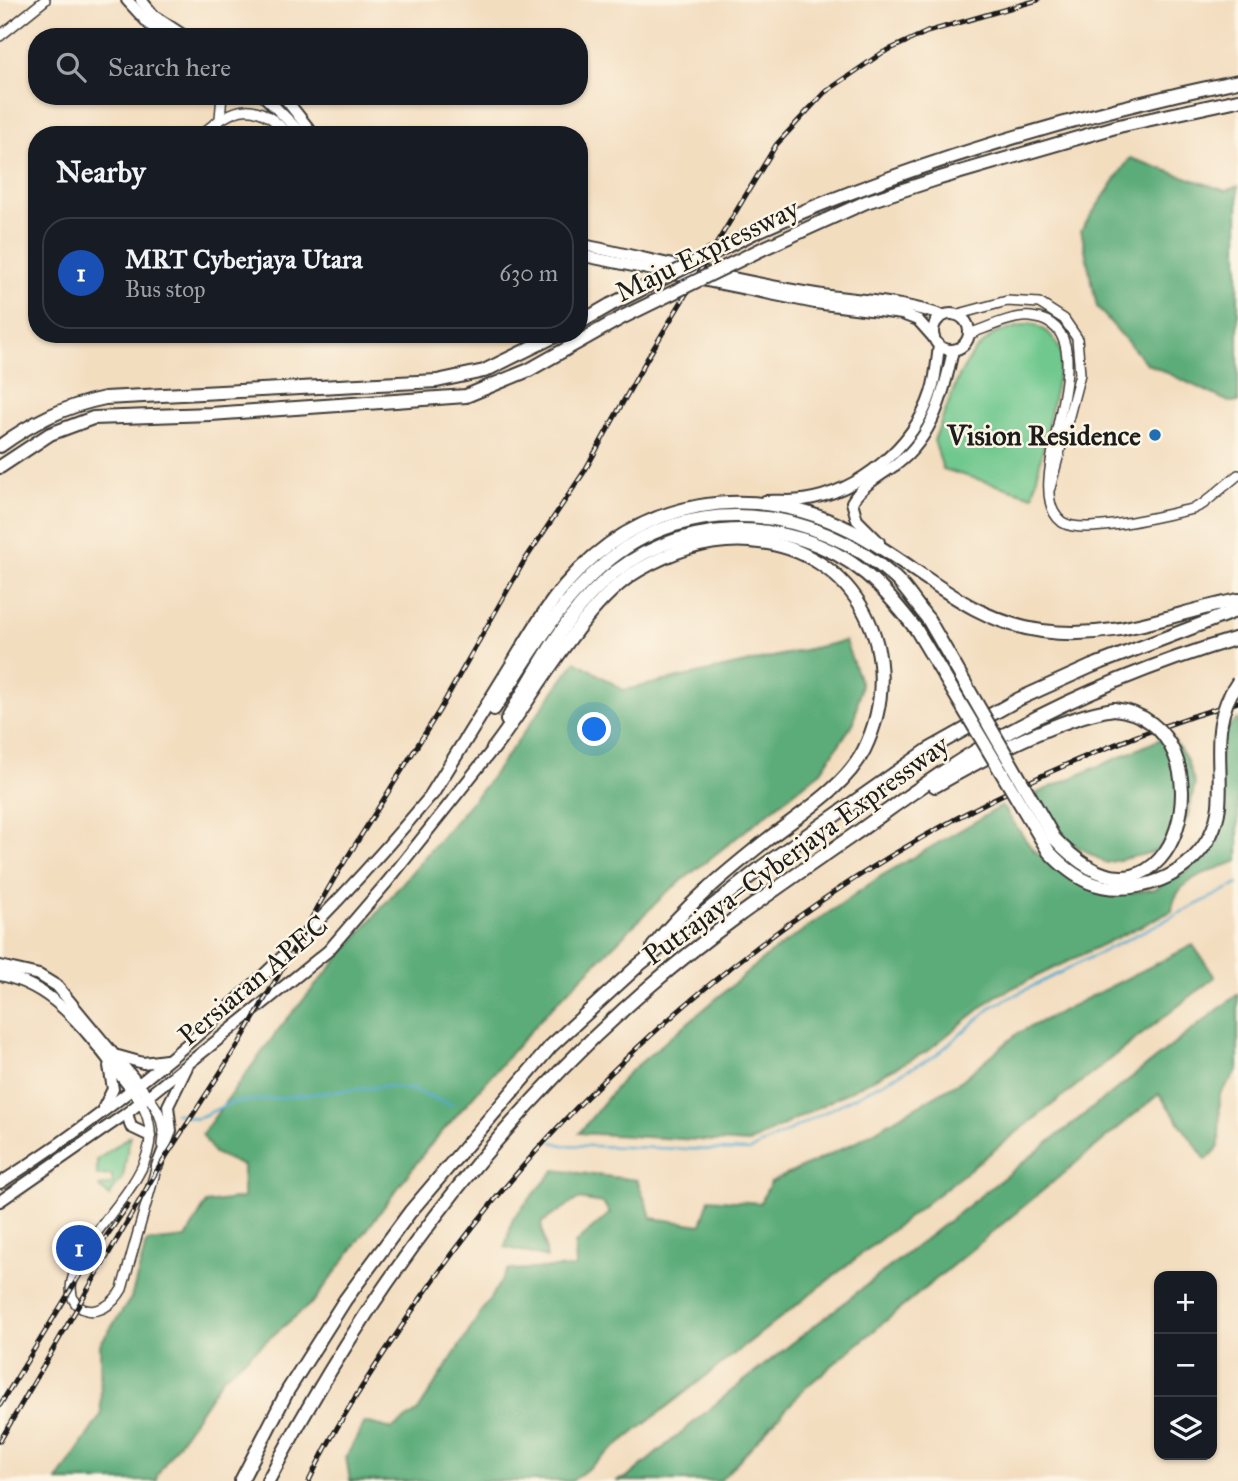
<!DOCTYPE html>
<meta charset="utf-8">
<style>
:root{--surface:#171b24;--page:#20242c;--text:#f1f3f6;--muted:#9ea1a6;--line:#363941;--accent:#1f6fb2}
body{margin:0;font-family:"IM FELL Great Primer",serif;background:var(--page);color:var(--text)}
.controls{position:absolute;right:21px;bottom:21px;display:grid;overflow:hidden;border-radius:14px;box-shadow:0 2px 5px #0004}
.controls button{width:63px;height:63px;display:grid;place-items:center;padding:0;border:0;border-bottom:2px solid var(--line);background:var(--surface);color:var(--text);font:35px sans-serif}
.you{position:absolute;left:595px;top:730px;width:24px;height:24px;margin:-18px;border:5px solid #fff;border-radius:50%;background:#1a73e8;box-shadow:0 0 0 10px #1a73e833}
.badge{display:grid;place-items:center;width:46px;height:46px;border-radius:50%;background:var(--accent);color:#fff;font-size:23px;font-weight:700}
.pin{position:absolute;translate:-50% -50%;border:4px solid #fff;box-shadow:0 2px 7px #0006}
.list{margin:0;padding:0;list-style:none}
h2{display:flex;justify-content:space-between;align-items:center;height:91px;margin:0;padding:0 28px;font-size:30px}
h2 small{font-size:23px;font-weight:400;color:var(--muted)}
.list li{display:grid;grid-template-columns:46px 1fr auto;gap:21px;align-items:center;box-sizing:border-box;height:112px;margin:0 14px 14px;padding:0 14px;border:2px solid var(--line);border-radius:28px}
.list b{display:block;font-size:26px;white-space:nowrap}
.list p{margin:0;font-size:23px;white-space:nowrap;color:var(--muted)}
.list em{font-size:23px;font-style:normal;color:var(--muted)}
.icon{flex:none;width:38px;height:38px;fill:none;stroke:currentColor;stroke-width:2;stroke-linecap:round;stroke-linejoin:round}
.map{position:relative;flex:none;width:1238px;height:1481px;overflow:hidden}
.search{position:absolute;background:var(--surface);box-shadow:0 2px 5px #0004;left:28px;top:28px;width:560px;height:77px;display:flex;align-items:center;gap:18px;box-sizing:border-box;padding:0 24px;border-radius:28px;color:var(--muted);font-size:26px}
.panel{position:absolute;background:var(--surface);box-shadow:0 2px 5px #0004;left:28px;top:126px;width:560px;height:217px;border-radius:28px}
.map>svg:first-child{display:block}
.green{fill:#6fc88e;stroke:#467255;stroke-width:2}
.forest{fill:#5bac79;stroke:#3c644a;stroke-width:2}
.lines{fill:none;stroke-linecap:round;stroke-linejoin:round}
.stream{stroke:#51a9ce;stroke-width:2.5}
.minor-casing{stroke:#3c3934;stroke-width:12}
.major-casing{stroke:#3c3934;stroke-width:14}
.highway-casing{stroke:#3c3934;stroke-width:16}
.minor{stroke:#fff;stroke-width:9}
.major{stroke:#fff;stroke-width:10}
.highway{stroke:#fff;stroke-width:12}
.rail-casing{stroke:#1c1c1c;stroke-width:5}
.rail{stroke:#fcf5e5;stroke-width:2.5;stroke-dasharray:8;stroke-linecap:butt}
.highway-bridge-casing{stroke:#3c3934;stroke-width:16;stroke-linecap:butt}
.highway-bridge{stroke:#fff;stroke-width:12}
.poi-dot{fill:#1f6fb2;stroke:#fcf5e5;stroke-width:2.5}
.labels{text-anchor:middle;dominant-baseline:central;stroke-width:5;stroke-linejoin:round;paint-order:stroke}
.street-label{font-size:28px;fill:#1c1c1c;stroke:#fcf5e5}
.poi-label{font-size:28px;font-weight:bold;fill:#1c1c1c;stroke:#fcf5e5;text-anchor:end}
</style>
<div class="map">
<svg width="1238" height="1481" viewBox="0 0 1238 1481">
<rect width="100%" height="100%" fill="#fcf5e5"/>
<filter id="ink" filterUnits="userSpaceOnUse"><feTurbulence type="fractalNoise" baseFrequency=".0143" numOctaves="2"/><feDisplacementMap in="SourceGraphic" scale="14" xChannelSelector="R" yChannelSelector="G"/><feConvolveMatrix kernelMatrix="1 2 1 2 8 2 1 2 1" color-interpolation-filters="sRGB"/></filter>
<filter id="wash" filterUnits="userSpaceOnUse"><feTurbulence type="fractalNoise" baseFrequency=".00686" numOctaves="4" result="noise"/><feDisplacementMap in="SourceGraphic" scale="28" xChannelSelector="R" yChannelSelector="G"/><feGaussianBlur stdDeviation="1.57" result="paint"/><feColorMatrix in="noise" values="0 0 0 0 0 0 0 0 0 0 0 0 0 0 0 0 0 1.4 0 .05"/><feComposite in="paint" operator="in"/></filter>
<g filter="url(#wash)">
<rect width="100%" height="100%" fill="#f3ddbf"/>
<g class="green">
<path d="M1031,323c18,8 26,15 31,34l-29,139 -90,-27 -9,-29 25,-64 15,-24 20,-18z"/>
<polygon points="130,1136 123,1177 109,1196 99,1187 113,1184 112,1175 97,1176 97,1160"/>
</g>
<g class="forest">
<polygon points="1130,158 1226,191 1238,186 1238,402 1229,402 1146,363 1097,307 1081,230"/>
<polygon points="845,641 861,684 854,722 821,771 665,894 547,1012 427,1149 314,1301 223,1377 157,1475 157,1481 57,1481 101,1415 100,1344 131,1298 147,1242 186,1238 206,1203 243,1198 243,1166 214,1153 202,1134 282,1025 484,787 576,661 624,690"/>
<path d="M1238,719v142c-28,11 -63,16 -66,50l-176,85 -70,56 -177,91 -170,-10 47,-58 142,-120 113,-79 121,-70 31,44 38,29 40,17 44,-7 34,-19 19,-24 15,-115z"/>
<polygon points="1170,735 1186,758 1195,784 1187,819 1154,852 1106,863 1064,839 1035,794"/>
<polygon points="1193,945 1215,977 572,1481 350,1481 346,1457 365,1422 392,1429 418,1411 508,1270 576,1267 575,1244 610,1213 603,1203 578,1199 541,1223 547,1258 505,1247 513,1218 555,1170 637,1180 652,1218 701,1225 709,1199 760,1203 771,1182 852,1144 962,1080 1018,1033"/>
<polygon points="1238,994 1238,1070 1220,1094 1219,1147 1206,1160 1159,1094 806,1387 720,1481 616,1481 628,1477 730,1392"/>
</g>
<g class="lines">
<g class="stream">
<polyline points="175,1113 196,1119 230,1103 388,1086 412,1090 452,1105"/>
<polyline points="553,1142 563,1145 749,1151 935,1056 993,1006 1238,884"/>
</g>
</g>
</g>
<g filter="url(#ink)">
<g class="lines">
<defs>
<g id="minor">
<polyline points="0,36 45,0"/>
<polyline points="220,118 222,96"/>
<path d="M201,135c34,-30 55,-37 88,0"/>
<polyline points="955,315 1007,301 1039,303 1064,319 1077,338 1080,374 1050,488"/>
<path d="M969,334c18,-6 43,-19 62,-17 87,10 -17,169 31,205 21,15 104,-8 131,-13l10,-5 35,-29"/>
<path d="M139,1085c16,19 28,34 23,60"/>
<path d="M132,1090c60,72 -46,126 -60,191 -7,32 30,43 50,8l36,-127"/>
</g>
<g id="major">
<polyline points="127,0 150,25 169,37"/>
<polyline points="141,0 154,16 186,37"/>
<polyline points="264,96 303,135"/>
<polyline points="283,96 314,135"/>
<path d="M579,244c79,17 158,37 237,50 42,7 87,7 127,22"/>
<polyline points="579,255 815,303 902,314 918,320 934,338"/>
<circle cx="951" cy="332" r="18"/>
<path d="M765,501c13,-1 26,1 38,-1 56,-8 111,-54 128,-107 5,-15 6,-31 8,-48"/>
<path d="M879,542l-22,-22 -5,-18c10,-17 29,-27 45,-38 36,-27 47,-71 56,-114"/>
<polyline points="0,966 39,975 57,986 139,1085"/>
<path d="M0,975c62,12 94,69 132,115"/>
<polyline points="118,1056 143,1063 166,1060"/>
<polyline points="104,1107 113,1089 109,1066"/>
<polyline points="127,1113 131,1127 150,1136"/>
<polyline points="157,1166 171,1131 168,1106 187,1067"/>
<path d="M0,1183c164,-104 308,-240 432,-389"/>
<polyline points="0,1201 127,1113 328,951 388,881 493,749"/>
</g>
<g id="highway">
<path d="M753,233c155,-69 318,-117 485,-152"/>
<polyline points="762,249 866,202 940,178 1119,126 1238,100"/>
<polyline points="579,323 610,305"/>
<path d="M0,446c33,-24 65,-40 105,-48l332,-17 47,-10 75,-37"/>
<polyline points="0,467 50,434 93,418 211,414 466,396 529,370 621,318"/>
<path d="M494,709c34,-50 62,-104 109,-144 84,-74 212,-60 292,13 12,11 22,28 33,41"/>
<path d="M507,720c27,-45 55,-100 94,-136 71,-67 189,-73 265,-10 19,16 35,36 50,55"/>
<path d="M493,749c41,-52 90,-147 146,-179 33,-19 72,-32 111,-29 108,7 160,115 114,209 -19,38 -67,66 -100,92 -40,32 -80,65 -111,105"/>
<path d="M935,786c49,-28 124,-69 179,-77"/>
<path d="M432,794c26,-42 52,-84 78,-126 17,-28 34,-58 55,-83 75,-87 186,-105 287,-54 65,33 114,90 190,100 73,10 126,-17 196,-31"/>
<polyline points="241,1481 288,1390 345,1300 410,1212 551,1046 640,964 763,866 928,750 1019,699 1092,666 1238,610"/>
<path d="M268,1481c96,-184 224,-358 382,-495 63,-55 133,-102 202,-150 41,-29 82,-60 125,-86 82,-48 170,-85 261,-112"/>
</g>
</defs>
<use href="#minor" class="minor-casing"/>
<use href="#major" class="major-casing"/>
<use href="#highway" class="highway-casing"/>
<use href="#minor" class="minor"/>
<use href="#major" class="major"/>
<use href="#highway" class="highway"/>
<defs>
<g id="rail">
<polyline points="0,1405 83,1270 128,1205"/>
<polyline points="0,1441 156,1172 240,1042 335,877 439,711 523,563 584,472 647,359 776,145 824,93 882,53 927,32 1038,0"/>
<path d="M309,1481c23,-49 53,-95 83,-140 196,-304 499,-536 846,-639"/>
</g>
</defs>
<use href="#rail" class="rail-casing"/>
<use href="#rail" class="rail"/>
<defs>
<g id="highway-bridge">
<polyline points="610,305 753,233"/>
<polyline points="621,318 762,249"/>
<path d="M928,619l126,219c123,133 184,-116 60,-129"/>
<path d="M916,629l133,223c27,28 50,41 89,34 41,-7 76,-37 81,-80 4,-46 -10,-83 19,-124"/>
</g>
</defs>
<use href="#highway-bridge" class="highway-bridge-casing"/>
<use href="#highway-bridge" class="highway-bridge"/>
</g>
</g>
<circle class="poi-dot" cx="1155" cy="435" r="7"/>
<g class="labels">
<g class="street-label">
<text transform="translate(707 250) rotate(-26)">Maju Expressway</text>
<text transform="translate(796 850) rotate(-36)">Putrajaya–Cyberjaya Expressway</text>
<text transform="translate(253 980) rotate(-40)">Persiaran APEC</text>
</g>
<g class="poi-label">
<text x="1141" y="435">Vision Residence</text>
</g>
</g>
</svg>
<div class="controls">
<button>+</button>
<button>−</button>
<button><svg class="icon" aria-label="layers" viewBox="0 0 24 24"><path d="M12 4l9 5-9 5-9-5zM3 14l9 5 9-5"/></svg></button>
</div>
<div class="you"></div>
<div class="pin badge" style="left:79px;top:1248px;background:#1a4fb4">1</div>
<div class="search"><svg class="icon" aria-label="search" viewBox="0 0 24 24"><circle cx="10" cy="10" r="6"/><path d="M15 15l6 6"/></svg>Search here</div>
<section class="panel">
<h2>Nearby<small></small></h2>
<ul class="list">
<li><span class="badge" style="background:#1a4fb4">1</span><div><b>MRT Cyberjaya Utara</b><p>Bus stop</p></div><em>630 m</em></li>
</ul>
</section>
</div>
